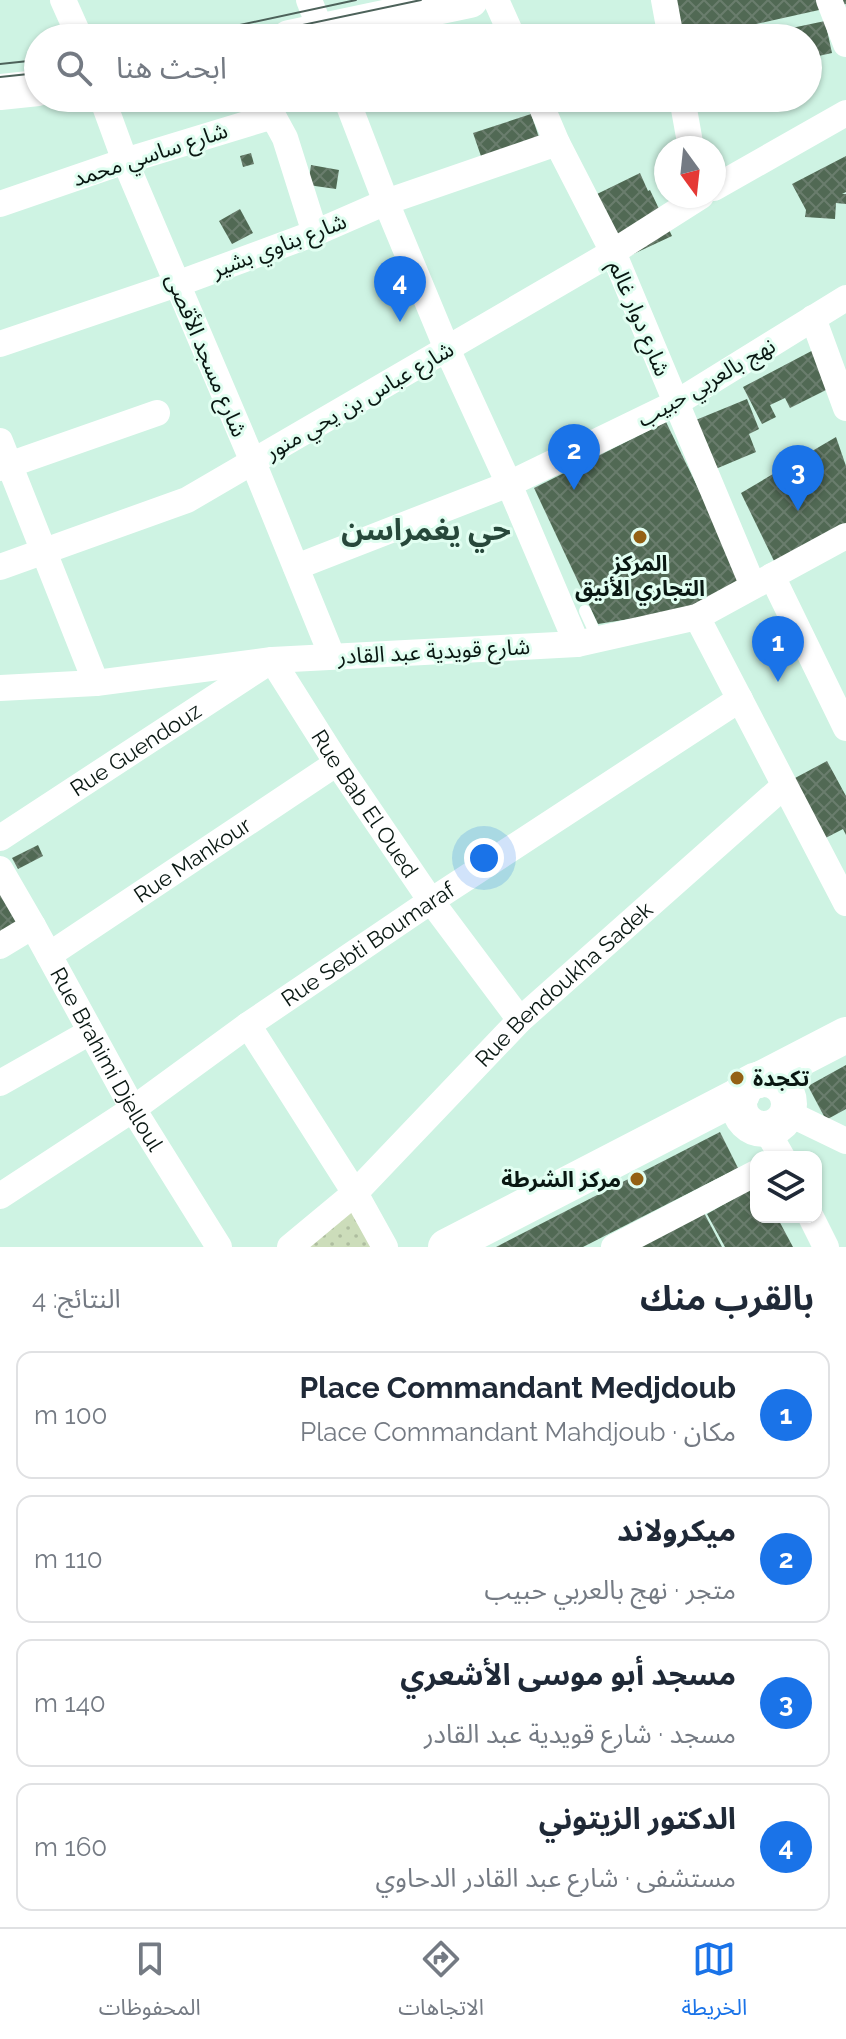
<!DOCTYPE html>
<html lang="ar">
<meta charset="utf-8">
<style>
:root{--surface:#fff;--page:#f6f6f7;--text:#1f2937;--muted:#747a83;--line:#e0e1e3;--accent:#1a73e8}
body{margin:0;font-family:Raleway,"Noto Sans Arabic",sans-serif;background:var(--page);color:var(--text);direction:rtl}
.controls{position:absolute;right:24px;bottom:24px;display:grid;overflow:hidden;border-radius:16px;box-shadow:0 2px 6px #0004}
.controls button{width:72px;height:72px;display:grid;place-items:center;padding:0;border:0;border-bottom:2px solid var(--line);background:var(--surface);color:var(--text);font:40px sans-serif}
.compass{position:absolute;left:654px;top:136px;width:72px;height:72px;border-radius:50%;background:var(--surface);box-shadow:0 2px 6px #0004;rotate:165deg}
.you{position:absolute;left:484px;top:858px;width:28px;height:28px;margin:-20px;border:6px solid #fff;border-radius:50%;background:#1a73e8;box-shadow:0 0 0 12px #1a73e833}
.badge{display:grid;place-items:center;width:52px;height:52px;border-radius:50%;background:var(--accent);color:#fff;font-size:26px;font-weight:700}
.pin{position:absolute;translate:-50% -66px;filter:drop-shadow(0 2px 4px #0008)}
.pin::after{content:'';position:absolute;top:42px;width:28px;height:24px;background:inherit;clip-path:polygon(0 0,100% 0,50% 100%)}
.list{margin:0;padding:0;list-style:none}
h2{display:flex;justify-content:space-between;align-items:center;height:104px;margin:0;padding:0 32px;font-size:34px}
h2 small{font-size:26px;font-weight:400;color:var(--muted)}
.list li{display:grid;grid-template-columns:52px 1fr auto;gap:24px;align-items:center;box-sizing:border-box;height:128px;margin:0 16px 16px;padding:0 16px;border:2px solid var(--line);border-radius:16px}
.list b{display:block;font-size:30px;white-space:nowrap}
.list p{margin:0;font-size:26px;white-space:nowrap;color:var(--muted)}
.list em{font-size:26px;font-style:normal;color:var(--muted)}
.icon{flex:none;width:44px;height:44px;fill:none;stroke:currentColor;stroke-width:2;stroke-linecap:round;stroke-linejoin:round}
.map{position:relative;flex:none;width:846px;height:1247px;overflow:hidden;direction:ltr}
.search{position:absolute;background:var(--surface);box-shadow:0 2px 6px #0004;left:24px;right:24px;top:24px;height:88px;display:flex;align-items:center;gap:20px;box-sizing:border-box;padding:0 28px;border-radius:44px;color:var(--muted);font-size:30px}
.sheet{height:680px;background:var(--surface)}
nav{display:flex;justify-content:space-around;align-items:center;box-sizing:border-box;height:112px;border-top:2px solid var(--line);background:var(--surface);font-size:22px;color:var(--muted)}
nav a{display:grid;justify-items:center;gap:4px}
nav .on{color:var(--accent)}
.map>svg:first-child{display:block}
.green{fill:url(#green-dots)}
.building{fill:url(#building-cross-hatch)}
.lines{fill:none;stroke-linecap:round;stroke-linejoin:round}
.service{stroke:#fff;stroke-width:12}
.minor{stroke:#fff;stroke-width:26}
.secondary{stroke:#fff;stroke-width:36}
.tram{stroke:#4d625a;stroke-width:2}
.poi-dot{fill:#946114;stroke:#e1fef1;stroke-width:3}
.labels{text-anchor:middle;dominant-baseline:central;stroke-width:6;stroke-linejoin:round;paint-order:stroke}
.street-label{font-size:22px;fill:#091712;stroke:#e1fef1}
.poi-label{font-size:22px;font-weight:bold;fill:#091712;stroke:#e1fef1}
.district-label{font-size:30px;font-weight:bold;fill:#27483b;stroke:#e1fef1}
</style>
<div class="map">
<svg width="846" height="1247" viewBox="0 0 846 1247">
<defs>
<pattern id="green-dots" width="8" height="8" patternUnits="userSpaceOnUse" patternTransform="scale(2)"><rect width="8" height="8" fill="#ccddba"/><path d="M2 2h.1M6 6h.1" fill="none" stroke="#aebd9f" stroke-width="1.8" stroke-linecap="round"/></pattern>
<pattern id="building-cross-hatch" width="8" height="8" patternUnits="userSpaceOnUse" patternTransform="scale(2)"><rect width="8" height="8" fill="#516954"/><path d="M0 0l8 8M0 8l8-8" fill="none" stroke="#6a7d6d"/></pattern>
</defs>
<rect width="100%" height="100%" fill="#cef3e3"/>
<polygon class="green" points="352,1208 376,1247 303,1247"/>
<g class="building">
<polygon points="676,0 846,0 846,4 756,24 759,35 825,21 832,53 814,57 817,70 808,71 808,38 684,38"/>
<polygon points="531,114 541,143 483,162 473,133"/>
<polygon points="251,153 254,164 243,167 240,156"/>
<polygon points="846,156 846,192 842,194 846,194 846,204 836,203 835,219 805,217 806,210 792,184"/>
<polygon points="311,165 339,170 336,189 308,185"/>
<polygon points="640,173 648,191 650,190 672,236 627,257 597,194"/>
<polygon points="240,209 253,233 232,244 219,221"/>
<polygon points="821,346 840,383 790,408 785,398 770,405 776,417 762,424 743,387"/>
<polygon points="747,399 759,429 749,434 756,452 706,473 686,424"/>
<polygon points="666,422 746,587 699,608 598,624 534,488"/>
<polygon points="836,437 846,466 846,528 776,565 741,493"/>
<polygon points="827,761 846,796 846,835 843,829 812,845 780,786"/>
<polygon points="38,845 43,856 18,869 12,858"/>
<polygon points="0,893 26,924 0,939"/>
<polygon points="846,1065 846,1109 826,1120 808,1086"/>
<polygon points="720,1132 738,1168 583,1247 496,1247"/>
<polygon points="756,1186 756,1217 777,1217 793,1247 725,1247 707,1214"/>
<polygon points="703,1211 722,1247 636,1247"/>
</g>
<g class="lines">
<polyline class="service" points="585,611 598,639"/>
<g class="minor">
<polyline points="63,0 80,38"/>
<polyline points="309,0 324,38"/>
<polyline points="496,0 513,38"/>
<polyline points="664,0 671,38"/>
<polyline points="829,0 846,44"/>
<polyline points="102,98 125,161 253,462 332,656"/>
<polyline points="346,98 386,202 447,349 509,484 577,644"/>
<polyline points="538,98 557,143 613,252 753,586"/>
<polyline points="682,98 691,148"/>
<polyline points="714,188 846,113"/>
<polyline points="0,204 125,161 273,116 285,138 315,233"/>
<polyline points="813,318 846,408"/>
<polyline points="0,344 177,284 315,233 386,202 557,143"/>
<polyline points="0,441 96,683"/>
<polyline points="0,468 157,413"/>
<polyline points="0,567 187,500 613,252 701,196"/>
<polyline points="296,567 509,484 676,403 846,298"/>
<polyline points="772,576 846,728"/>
<polyline points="697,617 846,903"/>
<polyline points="0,688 96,683 272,660 577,644 697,617 846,536"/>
<path id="s1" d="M0,838l272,-178 65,103 94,138 89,119"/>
<path id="s2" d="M0,869l33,57 100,183 86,138"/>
<polyline points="0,946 33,926"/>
<path id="s3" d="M49,955l288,-192"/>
<polyline points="248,1025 355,1193 385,1247"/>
<polyline points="0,1083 90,1032"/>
<polyline points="788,1113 846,1141"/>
<polyline points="766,1129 782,1157"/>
<path id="s4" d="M0,1196l133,-87 115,-84 183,-124 309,-202"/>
<polyline points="811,1217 826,1247"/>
<path id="s5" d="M290,1247l65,-54 165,-173 264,-234"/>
<polyline points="614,1247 756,1173"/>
</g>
<g class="secondary">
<polyline points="289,38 470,0"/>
<polyline points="0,92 38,88"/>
<circle cx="764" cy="1104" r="25"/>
<polyline points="759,1080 846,1035"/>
<polyline points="446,1247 742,1094"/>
</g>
<g class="tram">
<polyline points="179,38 356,0"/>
<polyline points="241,38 421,0"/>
<polyline points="0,64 38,60"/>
<polyline points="0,77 38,73"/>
</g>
</g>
<g class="poi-dot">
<circle cx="640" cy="537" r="8"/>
<circle cx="737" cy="1078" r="8"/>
<circle cx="637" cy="1179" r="8"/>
</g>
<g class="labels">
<g class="street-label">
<text transform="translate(150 154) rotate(-18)">شارع ساسي محمد</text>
<text transform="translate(279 245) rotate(-21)">شارع بناوي بشير</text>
<text transform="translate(640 318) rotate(67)">شارع دوار غالم</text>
<text transform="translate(207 355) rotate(67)">شارع مسجد الأقصى</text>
<text transform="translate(706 382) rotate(-30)">نهج بالعربي حبيب</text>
<text transform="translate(359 400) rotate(-30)">شارع عباس بن يحي منور</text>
<text transform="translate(434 651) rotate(-3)">شارع قويدية عبد القادر</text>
<text stroke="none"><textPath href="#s1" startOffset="162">Rue Guendouz</textPath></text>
<text stroke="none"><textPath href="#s1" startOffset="496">Rue Bab El Oued</textPath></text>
<text stroke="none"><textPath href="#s3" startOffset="172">Rue Mankour</textPath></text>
<text stroke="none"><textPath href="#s4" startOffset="446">Rue Sebti Boumaraf</textPath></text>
<text stroke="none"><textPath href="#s5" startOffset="380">Rue Bendoukha Sadek</textPath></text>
<text stroke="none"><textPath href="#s2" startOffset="218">Rue Brahimi Djelloul</textPath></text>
</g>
<g class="poi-label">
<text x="640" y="563">المركز<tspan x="640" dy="25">التجاري الأنيق</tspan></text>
<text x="753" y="1078" text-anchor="start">تكجدة</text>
<text x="621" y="1179" text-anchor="end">مركز الشرطة</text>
</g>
<g class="district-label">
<text x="426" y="529">حي يغمراسن</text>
</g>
</g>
</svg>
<div class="controls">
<button><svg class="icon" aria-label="layers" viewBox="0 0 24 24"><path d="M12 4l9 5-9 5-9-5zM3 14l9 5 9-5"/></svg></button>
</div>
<svg class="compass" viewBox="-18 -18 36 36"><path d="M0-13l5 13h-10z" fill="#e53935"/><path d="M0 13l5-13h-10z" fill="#747a83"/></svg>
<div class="you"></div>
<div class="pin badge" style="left:778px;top:682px">1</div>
<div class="pin badge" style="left:574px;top:490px">2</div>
<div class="pin badge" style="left:798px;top:511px">3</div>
<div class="pin badge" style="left:400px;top:322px">4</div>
<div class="search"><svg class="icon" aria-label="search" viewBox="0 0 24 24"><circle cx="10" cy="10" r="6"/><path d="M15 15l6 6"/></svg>ابحث هنا</div>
</div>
<section class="sheet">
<h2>بالقرب منك<small>النتائج: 4</small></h2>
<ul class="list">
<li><span class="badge">1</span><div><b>Place Commandant Medjdoub</b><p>مكان · Place Commandant Mahdjoub</p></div><em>100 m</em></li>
<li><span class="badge">2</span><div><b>ميكرولاند</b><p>متجر · نهج بالعربي حبيب</p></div><em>110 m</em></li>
<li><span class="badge">3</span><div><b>مسجد أبو موسى الأشعري</b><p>مسجد · شارع قويدية عبد القادر</p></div><em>140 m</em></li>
<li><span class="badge">4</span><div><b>الدكتور الزيتوني</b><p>مستشفى · شارع عبد القادر الدحاوي</p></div><em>160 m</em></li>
</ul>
</section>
<nav>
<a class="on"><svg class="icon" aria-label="map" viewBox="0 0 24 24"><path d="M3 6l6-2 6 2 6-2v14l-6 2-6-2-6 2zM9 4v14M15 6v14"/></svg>الخريطة</a>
<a><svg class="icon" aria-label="directions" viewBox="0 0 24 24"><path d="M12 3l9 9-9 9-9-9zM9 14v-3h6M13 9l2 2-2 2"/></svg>الاتجاهات</a>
<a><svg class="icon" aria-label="saved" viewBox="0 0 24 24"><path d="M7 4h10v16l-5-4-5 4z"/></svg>المحفوظات</a>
</nav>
